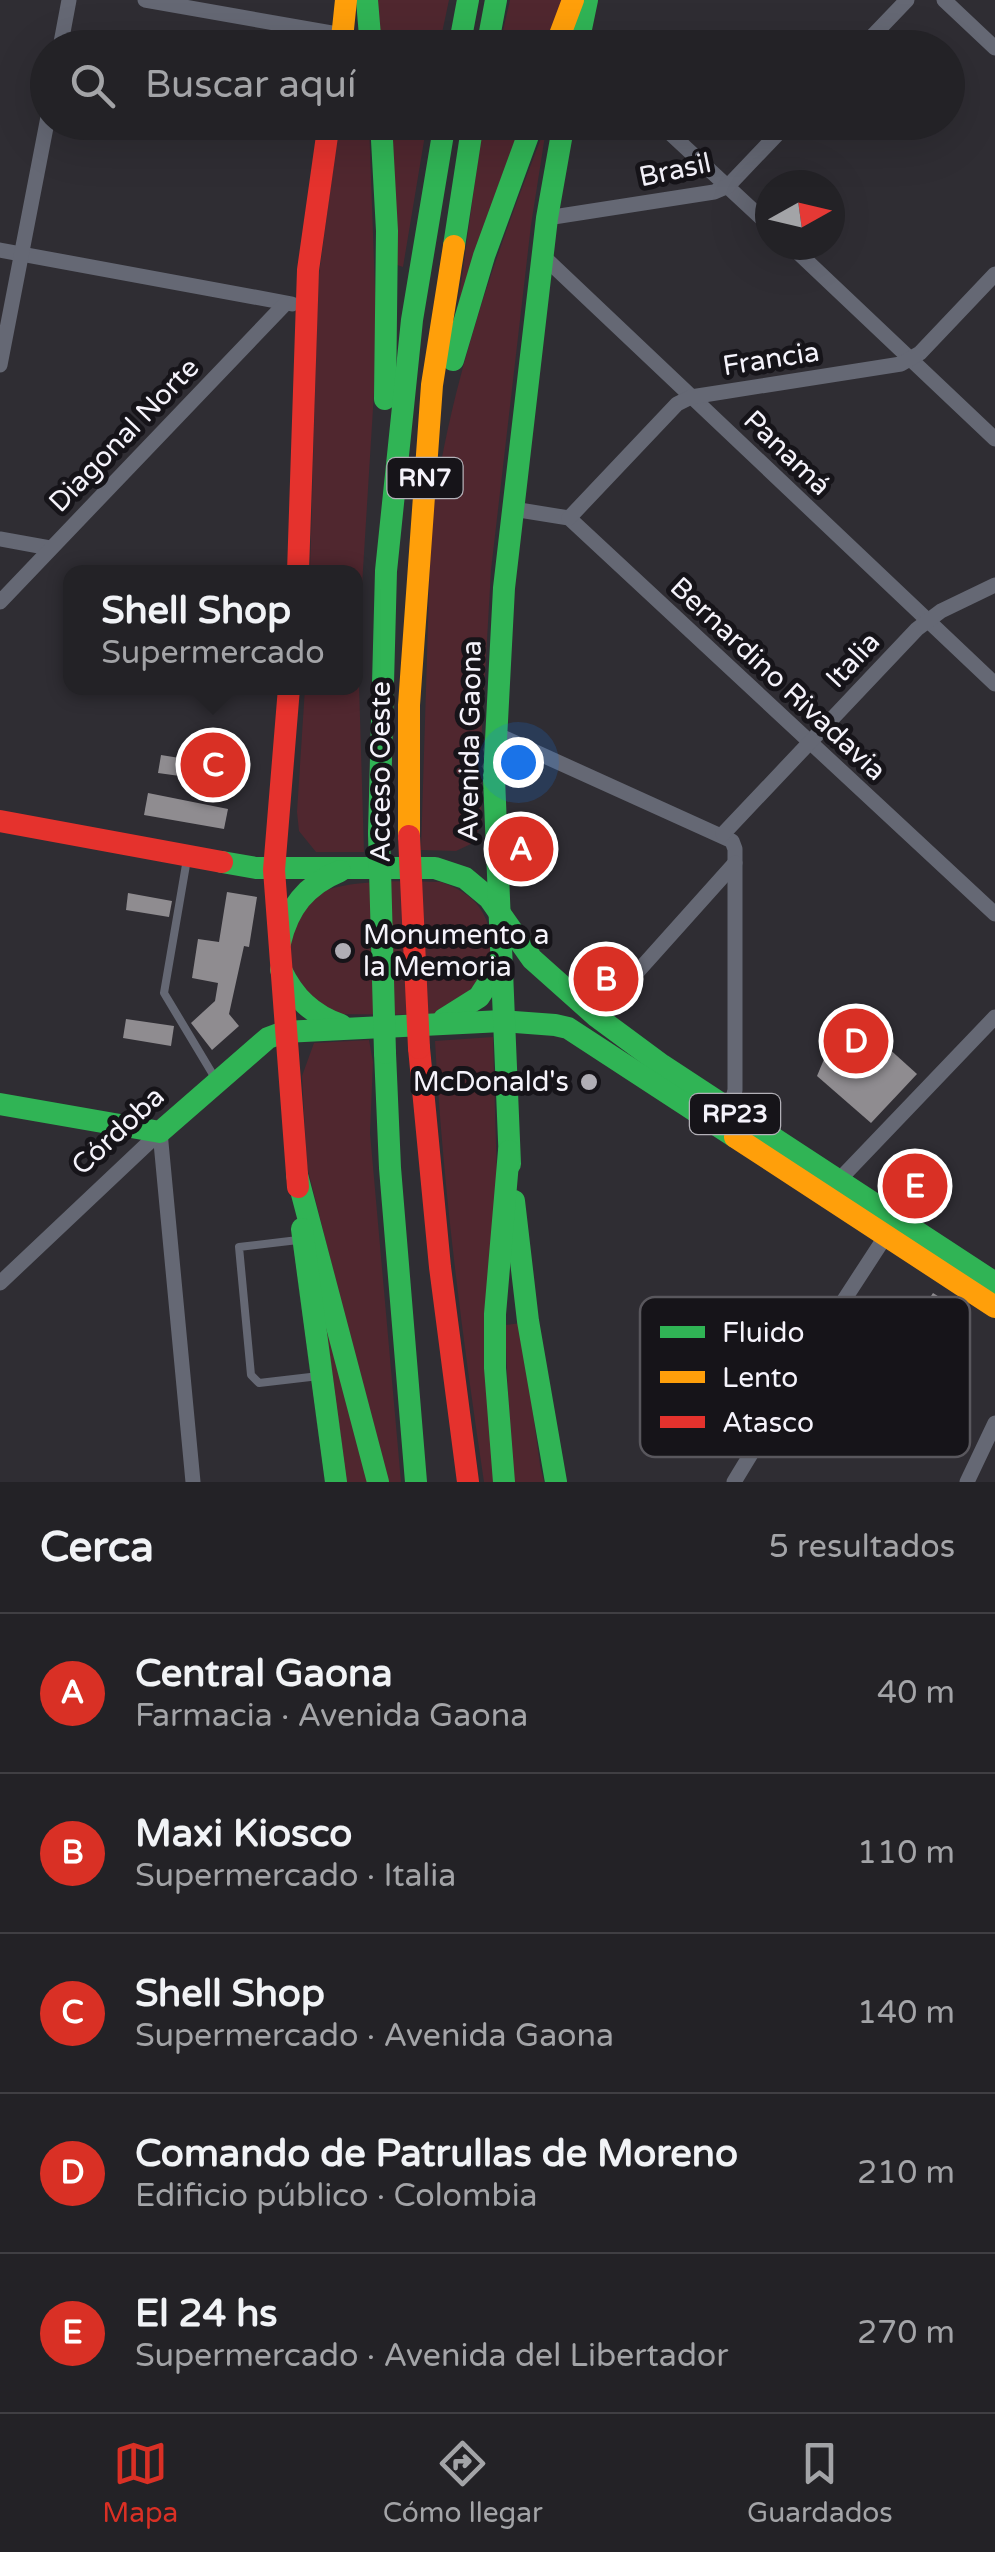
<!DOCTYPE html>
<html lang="es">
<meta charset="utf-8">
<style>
:root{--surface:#232226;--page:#2b2a2e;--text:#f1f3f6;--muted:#a3a4a7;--line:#403f43;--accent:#d93025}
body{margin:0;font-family:"Varela Round",sans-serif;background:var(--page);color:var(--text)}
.compass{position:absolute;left:755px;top:170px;width:90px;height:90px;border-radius:50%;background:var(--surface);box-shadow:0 10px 40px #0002;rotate:82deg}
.you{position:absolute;left:518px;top:762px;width:35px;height:35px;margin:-25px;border:8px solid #fff;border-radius:50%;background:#1a73e8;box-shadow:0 0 0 15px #1a73e833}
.badge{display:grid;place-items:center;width:65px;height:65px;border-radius:50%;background:var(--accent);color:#fff;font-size:32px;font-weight:700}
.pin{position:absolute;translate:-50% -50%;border:5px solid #fff;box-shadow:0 2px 10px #0006}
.popup{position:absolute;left:63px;top:565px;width:300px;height:130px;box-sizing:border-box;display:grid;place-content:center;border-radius:20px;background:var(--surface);filter:drop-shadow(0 2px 8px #0005);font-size:32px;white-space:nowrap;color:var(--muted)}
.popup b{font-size:38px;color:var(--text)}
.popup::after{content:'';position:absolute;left:50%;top:100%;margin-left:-20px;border:20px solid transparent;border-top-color:var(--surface)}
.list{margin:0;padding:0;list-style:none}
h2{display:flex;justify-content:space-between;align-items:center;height:130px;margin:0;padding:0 40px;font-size:42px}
h2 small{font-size:32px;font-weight:400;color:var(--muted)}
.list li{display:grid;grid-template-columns:65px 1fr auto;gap:30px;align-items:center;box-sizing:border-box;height:160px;padding:0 40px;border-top:2px solid var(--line)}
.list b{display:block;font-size:38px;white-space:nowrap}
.list p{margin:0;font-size:32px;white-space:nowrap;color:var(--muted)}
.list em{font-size:32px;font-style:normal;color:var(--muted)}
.icon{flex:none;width:55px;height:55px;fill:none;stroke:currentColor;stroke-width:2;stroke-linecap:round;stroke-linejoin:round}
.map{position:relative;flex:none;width:995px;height:1482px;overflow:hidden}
.search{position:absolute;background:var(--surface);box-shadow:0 10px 40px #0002;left:30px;right:30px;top:30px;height:110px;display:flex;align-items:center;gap:25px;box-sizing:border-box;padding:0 35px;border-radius:55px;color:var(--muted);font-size:38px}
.sheet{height:930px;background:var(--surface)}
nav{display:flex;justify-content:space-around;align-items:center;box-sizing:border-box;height:140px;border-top:2px solid var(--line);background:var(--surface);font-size:28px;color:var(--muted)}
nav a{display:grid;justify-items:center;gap:5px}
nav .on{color:var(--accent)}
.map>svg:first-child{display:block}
.green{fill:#50272f}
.building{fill:#8f8c90}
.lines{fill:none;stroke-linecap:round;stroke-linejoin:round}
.lane{stroke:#656874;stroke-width:8}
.street{stroke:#656874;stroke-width:15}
.fast{stroke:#30b455;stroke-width:22}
.slow{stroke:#ff9f0a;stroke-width:22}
.jam{stroke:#e5322d;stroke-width:22}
.fast-bridge{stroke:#30b455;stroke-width:22}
.jam-bridge{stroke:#e5322d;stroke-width:22}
.poi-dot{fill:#b0aeb5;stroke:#161419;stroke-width:4}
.labels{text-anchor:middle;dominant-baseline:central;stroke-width:10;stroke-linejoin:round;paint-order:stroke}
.shield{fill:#161419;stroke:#b2b0b7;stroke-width:2.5}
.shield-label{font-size:25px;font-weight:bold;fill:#f5f3fb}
.street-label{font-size:28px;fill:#f5f3fb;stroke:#161419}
.poi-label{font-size:28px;fill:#f5f3fb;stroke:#161419;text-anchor:start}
.key{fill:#161419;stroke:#59575d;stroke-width:2.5}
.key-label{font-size:28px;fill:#f5f3fb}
</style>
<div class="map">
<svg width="995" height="1482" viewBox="0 0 995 1482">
<rect width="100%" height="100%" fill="#2f2d33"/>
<g class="green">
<polygon points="372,0 449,0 439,47 378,47"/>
<polygon points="510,0 562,0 548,47 499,48"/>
<polygon points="339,123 369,123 377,344 358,650 364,852 316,852 299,831 297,812 305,688 356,688 356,572 310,572 318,282"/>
<polygon points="388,123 427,123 403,267 397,265"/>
<polygon points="483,123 524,123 457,313"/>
<path d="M547,123l-16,102 -40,345 -11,193 2,60 -9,20 -17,8 -35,-1 10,-323c18,-143 64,-271 116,-404z"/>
<path d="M441,882c44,15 51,41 53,84l-50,49 -120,-1 -38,-52c3,-15 4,-40 13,-53 20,-33 107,-28 142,-27z"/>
<path d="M493,1037l4,144v301h-13c-22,-147 -41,-293 -49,-441z"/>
<polygon points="369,1040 373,1062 370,1133 401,1482 386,1482 307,1166 302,1076 314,1043"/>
<polygon points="320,1289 370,1482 345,1482"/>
<polygon points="521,1323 540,1465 544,1482 512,1482 505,1325"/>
</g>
<g class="building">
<polygon points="195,746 237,753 232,783 224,782 224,786 209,783 209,780 158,773 161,755 192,760"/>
<polygon points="148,793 228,809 224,829 144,815"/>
<polygon points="227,892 257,897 249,947 244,946 229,1014 239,1026 212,1050 191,1023 215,1001 218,983 192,978 198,939 219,942"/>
<polygon points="128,893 172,901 169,917 126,910"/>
<polygon points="845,1009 917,1074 871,1123 817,1076"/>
<polygon points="126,1019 174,1026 171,1046 123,1038"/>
<polygon points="933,1293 968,1315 900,1420 864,1398"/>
</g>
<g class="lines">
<g class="lane">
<polyline points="187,859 164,993 215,1078"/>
<polyline points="298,1240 239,1247 251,1375 259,1383 319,1376"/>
</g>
<g class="street">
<polyline points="145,0 343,35"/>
<polyline points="944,0 995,48"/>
<polyline points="60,48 69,0"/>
<polyline points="861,48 907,0"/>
<polyline points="658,122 770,226"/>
<polyline points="547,218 714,192 728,186 789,122"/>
<polyline points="790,245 995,439"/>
<polyline points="0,250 292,304"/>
<polyline points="544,257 995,684"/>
<polyline points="0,365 48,117"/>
<polyline points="513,509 569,518 995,914"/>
<polyline points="569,518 677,404 691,397 901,364 920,353 995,274"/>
<polyline points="0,539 50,548"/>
<polyline points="0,602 285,304"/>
<polyline points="498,735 732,841 735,849 735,1090 730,1110"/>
<polyline points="723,834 917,629 941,611 995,585"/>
<polyline points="597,1017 735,863"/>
<polyline points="160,1132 193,1482"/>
<polyline points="839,1180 995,1017"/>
<polyline points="0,1283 160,1132"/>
<polyline points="734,1482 786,1396 792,1380 885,1237"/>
<polyline points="967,1482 995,1423"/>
</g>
<g class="fast">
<polyline points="367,0 371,48"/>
<polyline points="459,48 468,0"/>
<polyline points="487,48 496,0"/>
<polyline points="577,48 587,0"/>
<polyline points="381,122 387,231 385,399"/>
<polyline points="454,246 473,122"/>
<polyline points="453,360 484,256 533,122"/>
<polyline points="379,833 386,571 412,320 445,122"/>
<polyline points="222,862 256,868 435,868 465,878 489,898 532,959 597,1017 662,1065 995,1283"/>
<path d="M280,943c8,-35 26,-58 60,-72"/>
<path d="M281,970c13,27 31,45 60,55"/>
<polyline points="444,1019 479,997 501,963"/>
<polyline points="385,1053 390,1168 416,1482"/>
<polyline points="0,1104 160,1132 268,1038 284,1032 502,1021 555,1025 568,1028 735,1137"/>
<polyline points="510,1164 494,778 504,588 547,218 564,122"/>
<polyline points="297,1175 378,1482"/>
<polyline points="514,1201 528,1321 556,1482"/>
<polyline points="302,1229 336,1482"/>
<polyline points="504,1482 495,1368 495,1314 509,1151"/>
</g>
<g class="slow">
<polyline points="341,48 346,0"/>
<polyline points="555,48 573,0"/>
<polyline points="409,836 409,705 432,385 454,246"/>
<polyline points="735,1137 995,1307"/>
</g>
<g class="jam">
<polyline points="298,572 308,270 329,122"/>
<polyline points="289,688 274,870 298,1187"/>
<polyline points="0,821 222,862"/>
<polyline points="419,1048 440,1267 468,1482"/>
</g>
<polyline class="fast-bridge" points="379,833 385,1053"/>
<polyline class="jam-bridge" points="409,836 419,1048"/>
</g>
<g class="poi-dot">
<circle cx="343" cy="951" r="10"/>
<circle cx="589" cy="1082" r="10"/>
</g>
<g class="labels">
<g class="shield">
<rect x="387.5" y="458" width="75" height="40" rx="8"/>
<rect x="690" y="1094" width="90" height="40" rx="8"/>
</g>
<g class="shield-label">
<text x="425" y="478">RN7</text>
<text x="735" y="1114">RP23</text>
</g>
<g class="street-label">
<text transform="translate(675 170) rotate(-12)">Brasil</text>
<text transform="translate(771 359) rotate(-9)">Francia</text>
<text transform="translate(124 435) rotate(-46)">Diagonal Norte</text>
<text transform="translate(787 453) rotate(44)">Panamá</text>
<text transform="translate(853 660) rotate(-47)">Italia</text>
<text transform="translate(778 679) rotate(43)">Bernardino Rivadavia</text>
<text transform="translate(470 741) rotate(-89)">Avenida Gaona</text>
<text transform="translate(381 772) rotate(-90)">Acceso Oeste</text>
<text transform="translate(118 1131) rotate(-43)">Córdoba</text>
</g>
<g class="poi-label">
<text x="363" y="935">Monumento a<tspan x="363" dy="32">la Memoria</tspan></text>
<text x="569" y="1082" text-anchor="end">McDonald's</text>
</g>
</g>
<rect x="640" y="1297" width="330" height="160" rx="15" class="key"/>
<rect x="660" y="1326" width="45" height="12" fill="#30b455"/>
<rect x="660" y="1371" width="45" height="12" fill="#ff9f0a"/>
<rect x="660" y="1416" width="45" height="12" fill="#e5322d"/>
<g class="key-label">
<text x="722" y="1342">Fluido</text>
<text x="722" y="1387">Lento</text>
<text x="722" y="1432">Atasco</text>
</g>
</svg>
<svg class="compass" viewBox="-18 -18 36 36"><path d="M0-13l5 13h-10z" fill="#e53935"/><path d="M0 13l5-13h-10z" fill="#a3a4a7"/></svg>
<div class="you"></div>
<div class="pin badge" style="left:521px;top:849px">A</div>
<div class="pin badge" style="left:606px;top:979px">B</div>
<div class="pin badge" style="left:213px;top:765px">C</div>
<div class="popup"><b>Shell Shop</b>Supermercado</div>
<div class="pin badge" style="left:856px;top:1041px">D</div>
<div class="pin badge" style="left:915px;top:1186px">E</div>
<div class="search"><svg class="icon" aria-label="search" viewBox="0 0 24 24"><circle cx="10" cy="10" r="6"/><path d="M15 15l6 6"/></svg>Buscar aquí</div>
</div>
<section class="sheet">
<h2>Cerca<small>5 resultados</small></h2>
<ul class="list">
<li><span class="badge">A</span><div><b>Central Gaona</b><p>Farmacia · Avenida Gaona</p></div><em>40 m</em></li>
<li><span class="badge">B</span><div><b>Maxi Kiosco</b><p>Supermercado · Italia</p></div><em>110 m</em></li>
<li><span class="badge">C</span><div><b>Shell Shop</b><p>Supermercado · Avenida Gaona</p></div><em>140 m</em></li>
<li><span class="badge">D</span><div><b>Comando de Patrullas de Moreno</b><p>Edificio público · Colombia</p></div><em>210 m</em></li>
<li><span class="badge">E</span><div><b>El 24 hs</b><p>Supermercado · Avenida del Libertador</p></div><em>270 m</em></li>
</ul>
</section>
<nav>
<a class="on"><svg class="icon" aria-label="map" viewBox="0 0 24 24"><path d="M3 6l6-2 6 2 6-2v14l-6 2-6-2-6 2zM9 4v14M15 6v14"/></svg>Mapa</a>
<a><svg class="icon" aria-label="directions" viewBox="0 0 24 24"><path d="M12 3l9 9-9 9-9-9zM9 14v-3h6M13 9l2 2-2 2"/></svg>Cómo llegar</a>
<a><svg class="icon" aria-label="saved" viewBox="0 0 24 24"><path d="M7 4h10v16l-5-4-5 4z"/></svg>Guardados</a>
</nav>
